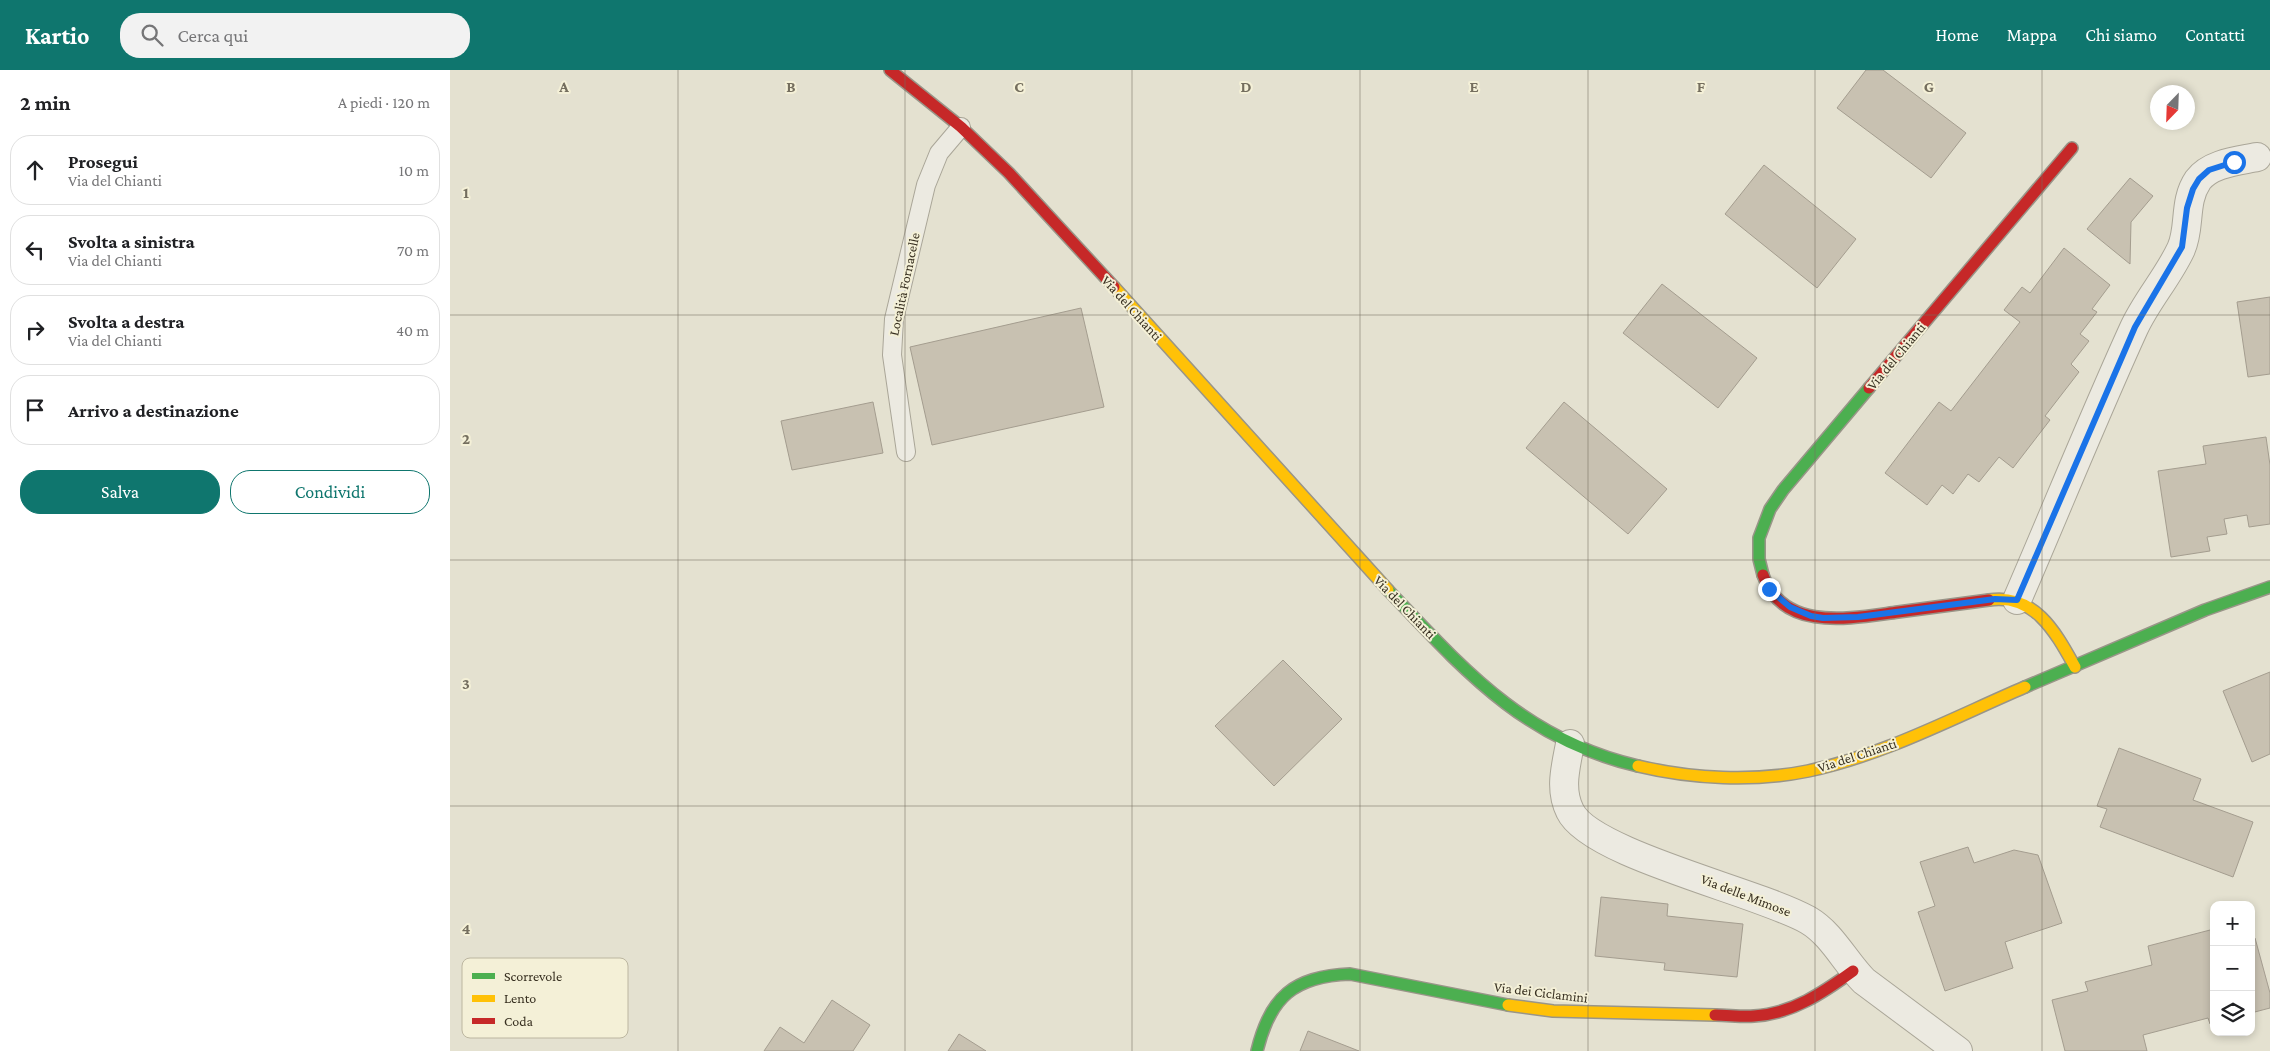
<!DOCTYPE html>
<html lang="it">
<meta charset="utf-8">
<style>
:root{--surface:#fff;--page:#f2f2f2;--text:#202124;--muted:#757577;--line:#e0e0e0;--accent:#0f766e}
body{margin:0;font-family:"Crimson Pro",serif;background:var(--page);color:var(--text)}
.controls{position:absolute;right:15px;bottom:15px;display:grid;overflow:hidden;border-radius:10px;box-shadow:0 2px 8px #0003}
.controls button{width:45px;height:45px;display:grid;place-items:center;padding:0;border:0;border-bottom:1px solid var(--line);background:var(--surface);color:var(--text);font:25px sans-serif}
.compass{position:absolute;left:1700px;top:15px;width:45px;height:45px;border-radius:50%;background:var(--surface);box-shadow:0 2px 8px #0003;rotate:203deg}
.stop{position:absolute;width:15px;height:15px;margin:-11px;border:4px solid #1a73e8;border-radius:50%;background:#fff}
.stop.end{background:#1a73e8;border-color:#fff;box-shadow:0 1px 5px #0008}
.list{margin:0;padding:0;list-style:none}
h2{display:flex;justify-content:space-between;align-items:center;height:65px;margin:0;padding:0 20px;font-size:21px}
h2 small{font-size:16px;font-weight:400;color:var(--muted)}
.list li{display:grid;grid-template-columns:32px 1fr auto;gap:15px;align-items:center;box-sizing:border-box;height:70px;margin:0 10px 10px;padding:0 10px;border:1px solid var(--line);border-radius:20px}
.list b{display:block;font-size:19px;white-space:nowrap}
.list p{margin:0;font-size:16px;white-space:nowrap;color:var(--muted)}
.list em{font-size:16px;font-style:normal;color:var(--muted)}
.actions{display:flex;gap:10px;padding:15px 20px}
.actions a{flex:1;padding:11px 0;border:1px solid var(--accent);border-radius:20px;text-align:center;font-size:18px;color:var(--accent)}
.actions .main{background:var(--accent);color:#fff}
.icon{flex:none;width:28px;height:28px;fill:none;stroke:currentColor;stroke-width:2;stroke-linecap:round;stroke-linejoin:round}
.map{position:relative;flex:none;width:1820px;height:981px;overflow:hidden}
header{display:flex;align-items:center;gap:30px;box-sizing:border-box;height:70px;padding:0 25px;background:var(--accent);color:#fff}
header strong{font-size:24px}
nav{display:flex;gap:28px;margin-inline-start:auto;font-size:18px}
.search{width:350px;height:45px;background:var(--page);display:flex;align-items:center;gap:12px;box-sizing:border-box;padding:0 18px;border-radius:20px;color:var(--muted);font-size:19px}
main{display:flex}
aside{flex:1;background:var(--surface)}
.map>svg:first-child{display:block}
.building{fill:#c8c1b1;stroke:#a49d8f}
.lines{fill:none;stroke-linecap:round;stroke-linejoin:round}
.lane-casing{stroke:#aaa698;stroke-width:20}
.street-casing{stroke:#aaa698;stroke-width:30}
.fast-casing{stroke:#999588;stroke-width:14}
.slow-casing{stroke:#999588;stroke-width:14}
.jam-casing{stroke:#999588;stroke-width:14}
.lane{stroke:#eceae1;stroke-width:18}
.street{stroke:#eceae1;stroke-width:28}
.fast{stroke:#4caf50;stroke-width:11}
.slow{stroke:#ffc107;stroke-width:11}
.jam{stroke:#c62828;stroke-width:11}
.route{stroke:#1a73e8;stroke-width:6}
.grid{fill:none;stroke:#746e5e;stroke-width:1;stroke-opacity:0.55}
.labels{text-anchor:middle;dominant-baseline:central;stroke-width:4;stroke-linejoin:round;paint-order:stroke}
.street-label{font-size:14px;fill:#383021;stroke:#f4f0d7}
.key{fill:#f4f0d7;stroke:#bcb6a0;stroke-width:1}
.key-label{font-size:14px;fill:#383021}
.grid-label{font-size:16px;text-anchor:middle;font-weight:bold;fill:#746e5e;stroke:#f4f0d7;stroke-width:4;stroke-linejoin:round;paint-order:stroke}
</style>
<header>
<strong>Kartio</strong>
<div class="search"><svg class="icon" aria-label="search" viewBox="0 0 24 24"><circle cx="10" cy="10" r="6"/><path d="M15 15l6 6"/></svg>Cerca qui</div>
<nav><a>Home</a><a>Mappa</a><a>Chi siamo</a><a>Contatti</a></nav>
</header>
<main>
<aside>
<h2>2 min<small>A piedi · 120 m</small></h2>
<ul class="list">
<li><svg class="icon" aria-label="ahead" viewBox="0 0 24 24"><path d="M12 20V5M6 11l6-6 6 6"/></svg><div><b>Prosegui</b><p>Via del Chianti</p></div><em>10 m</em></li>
<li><svg class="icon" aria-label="left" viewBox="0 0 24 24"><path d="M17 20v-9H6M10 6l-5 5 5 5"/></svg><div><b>Svolta a sinistra</b><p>Via del Chianti</p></div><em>70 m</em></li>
<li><svg class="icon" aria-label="right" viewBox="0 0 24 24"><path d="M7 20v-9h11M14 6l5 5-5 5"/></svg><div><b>Svolta a destra</b><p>Via del Chianti</p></div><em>40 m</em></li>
<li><svg class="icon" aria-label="arrive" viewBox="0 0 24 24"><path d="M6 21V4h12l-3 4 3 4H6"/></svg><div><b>Arrivo a destinazione</b></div></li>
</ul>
<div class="actions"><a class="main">Salva</a><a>Condividi</a></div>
</aside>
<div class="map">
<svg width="1820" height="981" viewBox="0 0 1820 981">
<rect width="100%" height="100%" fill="#e4e1d0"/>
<g class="building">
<polygon points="1416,0 1433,0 1516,63 1481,108 1387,38"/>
<polygon points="1314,95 1406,169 1367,218 1275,144"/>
<polygon points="1680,108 1703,126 1681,152 1680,194 1637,159"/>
<polygon points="1614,178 1660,215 1642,239 1647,242 1630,264 1639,271 1621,294 1629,302 1595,346 1600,350 1563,398 1549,387 1529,412 1518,404 1503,424 1492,415 1477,435 1435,403 1489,332 1501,341 1570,252 1554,240 1572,217 1580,223"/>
<polygon points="1212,214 1307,288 1268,338 1173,263"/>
<polygon points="1820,227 1820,304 1798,307 1787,232"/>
<polygon points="631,238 654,337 482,375 460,277"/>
<polygon points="423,332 433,383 342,400 331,351"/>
<polygon points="1114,332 1217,419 1178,464 1076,378"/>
<polygon points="1816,367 1820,395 1820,454 1799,457 1797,445 1774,449 1777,464 1757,467 1760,481 1721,487 1708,401 1756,394 1753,376"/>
<polygon points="833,590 892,649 824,716 765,656"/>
<polygon points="1820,602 1820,684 1802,692 1773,621"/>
<polygon points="1669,678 1751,709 1743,730 1803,752 1783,807 1650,757 1657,739 1647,736"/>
<polygon points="1518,777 1524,793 1564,780 1588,785 1612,853 1555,872 1563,898 1495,921 1468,842 1485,836 1470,792"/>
<polygon points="1151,827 1218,834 1217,846 1293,854 1287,907 1214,900 1215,893 1145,886"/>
<polygon points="1764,859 1764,953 1760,954 1758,948 1693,965 1697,981 1615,981 1602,930 1638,921 1635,912 1702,895 1698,876"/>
<polygon points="1801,866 1805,868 1820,923 1820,938 1801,943"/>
<polygon points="382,930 420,955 403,981 314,981 330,957 354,973"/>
<polygon points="858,961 909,981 850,981"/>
<polygon points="509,964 536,981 498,981"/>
</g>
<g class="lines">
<defs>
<polyline id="lane" points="456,382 442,285 444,249 476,115 489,83 511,57"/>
<g id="street">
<path d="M1567,530c39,-90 76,-182 117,-272 13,-28 34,-51 47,-79 10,-22 2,-47 17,-69 13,-17 40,-19 59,-23"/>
<path d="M1120,674c-4,22 -11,45 0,67 20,43 189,81 238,109 24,14 37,42 56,61l94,70"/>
</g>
<g id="fast">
<polyline points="1313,505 1309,489 1309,468 1320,439 1333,420 1419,318"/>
<path d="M938,520c76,80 137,150 250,176"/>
<polyline points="1575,617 1755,540 1820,517"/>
<path d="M807,981c13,-54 37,-75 93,-77l158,31"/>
</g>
<g id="slow">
<polyline points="664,217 938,520"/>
<path d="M1539,530c46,-7 67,33 86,67"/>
<path d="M1188,696c54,13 116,16 170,5 76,-16 147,-54 217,-84"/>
<polyline points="1058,935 1103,941 1265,945"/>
</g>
<g id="jam">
<polyline points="440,0 511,57 559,103 664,217"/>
<polyline points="1419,318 1622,78"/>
<path d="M1313,505c20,58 89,43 135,37 30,-4 61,-8 91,-12"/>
<path d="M1265,945c13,0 27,2 39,1 38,-2 70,-24 99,-45"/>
</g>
</defs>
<use href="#lane" class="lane-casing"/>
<use href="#street" class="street-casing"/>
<use href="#fast" class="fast-casing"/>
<use href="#slow" class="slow-casing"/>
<use href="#jam" class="jam-casing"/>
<use href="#lane" class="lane"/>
<use href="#street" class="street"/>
<use href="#fast" class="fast"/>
<use href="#slow" class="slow"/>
<use href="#jam" class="jam"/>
</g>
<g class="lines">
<polyline class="route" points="1319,519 1340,537 1361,546 1373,548 1408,547 1545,529 1567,530 1685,257 1732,177 1737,138 1743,119 1749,109 1759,100 1784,92"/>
</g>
<path class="grid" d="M228,0v981M455,0v981M682,0v981M910,0v981M1138,0v981M1365,0v981M1592,0v981M0,245h1820M0,490h1820M0,736h1820"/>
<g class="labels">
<g class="street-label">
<text transform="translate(454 214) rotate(-78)">Località Fornacelle</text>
<text transform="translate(682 238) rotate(48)">Via del Chianti</text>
<text transform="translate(1446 286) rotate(-50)">Via del Chianti</text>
<text transform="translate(955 537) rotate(46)">Via del Chianti</text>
<text transform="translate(1407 685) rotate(-18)">Via del Chianti</text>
<text transform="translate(1296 825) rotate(21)">Via delle Mimose</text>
<text transform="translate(1091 922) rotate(7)">Via dei Ciclamini</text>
</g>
</g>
<rect x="12" y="888" width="166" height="80" rx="8" class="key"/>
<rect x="22" y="903" width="23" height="6" fill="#4caf50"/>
<rect x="22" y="925" width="23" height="7" fill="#ffc107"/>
<rect x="22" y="948" width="23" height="6" fill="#c62828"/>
<g class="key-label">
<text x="54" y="911">Scorrevole</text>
<text x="54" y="933">Lento</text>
<text x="54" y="956">Coda</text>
</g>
<g class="grid-label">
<text x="114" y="22">A</text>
<text x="341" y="22">B</text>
<text x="569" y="22">C</text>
<text x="796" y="22">D</text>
<text x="1024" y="22">E</text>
<text x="1251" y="22">F</text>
<text x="1479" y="22">G</text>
<text x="16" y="128">1</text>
<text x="16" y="374">2</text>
<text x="16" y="619">3</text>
<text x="16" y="864">4</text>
</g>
</svg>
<div class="controls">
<button>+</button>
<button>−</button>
<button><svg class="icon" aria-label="layers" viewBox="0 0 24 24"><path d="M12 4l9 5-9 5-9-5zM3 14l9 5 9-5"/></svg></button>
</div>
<svg class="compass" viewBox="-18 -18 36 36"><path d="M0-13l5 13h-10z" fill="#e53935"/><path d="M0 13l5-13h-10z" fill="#757577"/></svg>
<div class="stop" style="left:1784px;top:92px"></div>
<div class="stop end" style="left:1319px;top:519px"></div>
</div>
</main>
